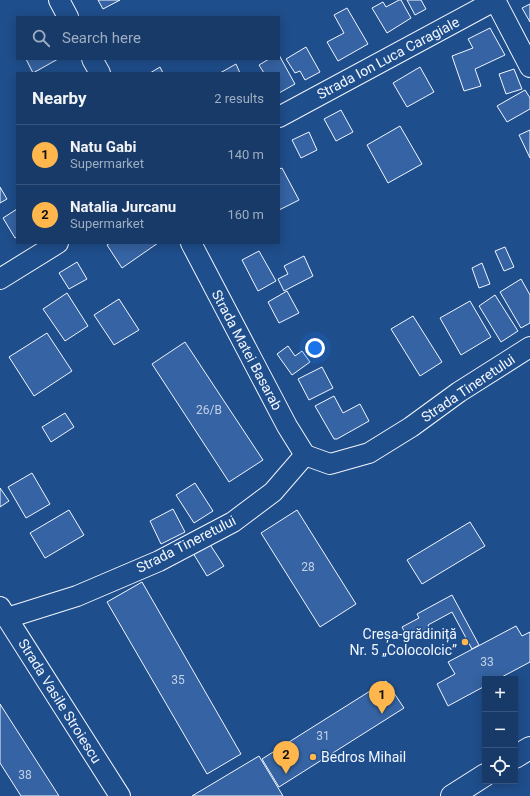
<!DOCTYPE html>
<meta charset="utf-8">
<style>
:root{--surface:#173a69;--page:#244571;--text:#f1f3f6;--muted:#9eadc0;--line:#36547d;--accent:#ffb74d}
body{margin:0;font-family:Roboto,sans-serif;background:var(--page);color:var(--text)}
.controls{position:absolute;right:12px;bottom:12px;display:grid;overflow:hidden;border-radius:0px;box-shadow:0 2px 10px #0003}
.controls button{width:36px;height:36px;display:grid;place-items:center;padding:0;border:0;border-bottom:1px solid var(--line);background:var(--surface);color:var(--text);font:20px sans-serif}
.you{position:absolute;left:315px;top:348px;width:14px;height:14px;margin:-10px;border:3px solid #fff;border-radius:50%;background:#1a73e8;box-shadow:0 0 0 6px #1a73e833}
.badge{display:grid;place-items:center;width:26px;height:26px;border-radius:50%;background:var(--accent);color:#111;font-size:13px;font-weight:700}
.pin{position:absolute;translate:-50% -33px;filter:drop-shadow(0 1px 2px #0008)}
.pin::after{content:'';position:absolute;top:21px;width:14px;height:12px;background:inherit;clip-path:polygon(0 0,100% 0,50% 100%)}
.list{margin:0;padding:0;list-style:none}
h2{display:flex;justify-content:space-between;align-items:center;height:52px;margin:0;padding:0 16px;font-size:17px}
h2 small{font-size:13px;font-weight:400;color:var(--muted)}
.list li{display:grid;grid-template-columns:26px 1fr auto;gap:12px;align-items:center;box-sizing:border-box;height:60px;padding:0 16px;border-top:1px solid var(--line)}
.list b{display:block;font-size:15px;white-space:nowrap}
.list p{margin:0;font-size:13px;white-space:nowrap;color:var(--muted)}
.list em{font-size:13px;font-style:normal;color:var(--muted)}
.icon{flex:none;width:22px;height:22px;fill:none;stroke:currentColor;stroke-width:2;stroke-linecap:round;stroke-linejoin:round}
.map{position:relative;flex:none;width:530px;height:796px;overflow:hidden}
.search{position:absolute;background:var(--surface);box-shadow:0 2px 10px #0003;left:16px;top:16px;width:264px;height:44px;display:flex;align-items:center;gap:10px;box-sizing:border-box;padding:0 14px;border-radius:0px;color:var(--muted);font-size:15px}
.panel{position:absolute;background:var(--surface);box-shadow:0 2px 10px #0003;left:16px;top:72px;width:264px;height:172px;border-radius:0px}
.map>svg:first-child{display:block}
.building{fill:#3563a3;stroke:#f2f6ff}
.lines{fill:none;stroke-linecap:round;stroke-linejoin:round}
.minor-casing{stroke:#f2f6ff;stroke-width:22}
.major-casing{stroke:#f2f6ff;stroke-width:24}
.minor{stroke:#1f4e8c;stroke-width:20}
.major{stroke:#1f4e8c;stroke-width:22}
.poi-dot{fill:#ffb74d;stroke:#1f4e8c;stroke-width:1.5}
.labels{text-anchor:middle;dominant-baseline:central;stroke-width:3;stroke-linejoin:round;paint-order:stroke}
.number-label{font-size:12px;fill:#c3d1e8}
.street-label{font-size:14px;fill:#f2f6ff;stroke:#1f4e8c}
.poi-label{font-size:14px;fill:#f2f6ff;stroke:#1f4e8c;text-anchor:end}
</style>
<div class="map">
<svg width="530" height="796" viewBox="0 0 530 796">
<rect width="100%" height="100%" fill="#1f4e8c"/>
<g class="building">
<polygon points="98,0 120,0 103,9"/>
<polygon points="399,0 401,0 411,18 387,33 372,8 383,2 386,7"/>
<polygon points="407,0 421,0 426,9 415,15"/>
<polygon points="530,4 530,22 522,8"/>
<polygon points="347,8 368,44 338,61 327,42 344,33 334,15"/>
<polygon points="490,28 505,55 475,69 481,86 464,91 452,56 473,48 468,39"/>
<polygon points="306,47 320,72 305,80 300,71 295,73 286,59"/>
<polygon points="279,55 295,84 279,93 279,73 264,73 259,65 269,59 279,59"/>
<polygon points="26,59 58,59 33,73"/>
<polygon points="236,64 240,73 220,73"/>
<polygon points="160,67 163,73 150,73"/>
<polygon points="420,67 434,92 407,107 393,83"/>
<polygon points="514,69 522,89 506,94 499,74"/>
<polygon points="525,90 530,98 530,109 507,122 497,106"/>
<polygon points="341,110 353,132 336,141 324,119"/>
<polygon points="400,126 422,164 388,183 367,145"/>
<polygon points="530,130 530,158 519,135"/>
<polygon points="309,132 317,150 301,158 292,140"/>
<polygon points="282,168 299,200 279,210 279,169"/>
<polygon points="0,187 7,199 0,203"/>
<polygon points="17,209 17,237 15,238 3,218"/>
<polygon points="110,243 158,243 122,268 107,245"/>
<polygon points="505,247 514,267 504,271 495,251"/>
<polygon points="259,251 276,281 258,291 242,260"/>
<polygon points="304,256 313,276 284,291 278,279 288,274 284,266"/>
<polygon points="77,262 87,279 69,289 59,273"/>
<polygon points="482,263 490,284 479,288 472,268"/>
<polygon points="521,279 530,295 530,323 521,328 500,292"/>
<polygon points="287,291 299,313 279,323 268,302"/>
<polygon points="67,293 88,326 65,341 43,309"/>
<polygon points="495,295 518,331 501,342 479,306"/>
<polygon points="119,299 139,330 114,345 94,315"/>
<polygon points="470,301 491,337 461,355 440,318"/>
<polygon points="413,316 442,362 420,376 391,329"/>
<polygon points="47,333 72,371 34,396 9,357"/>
<polygon points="185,342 263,460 229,482 152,364"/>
<polygon points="288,346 295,356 302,351 310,362 292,375 277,354"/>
<polygon points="322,367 333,388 309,400 298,379"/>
<polygon points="334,396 343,413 360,404 369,421 337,439 334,439 315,406"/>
<polygon points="65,413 74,427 51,442 42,427"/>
<polygon points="32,473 50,504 26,518 8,487"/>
<polygon points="195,483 213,511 194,523 176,495"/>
<polygon points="0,488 9,501 0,507"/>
<polygon points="173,509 185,532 161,544 150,521"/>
<polygon points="69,510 84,535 45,558 30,533"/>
<polygon points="297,510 356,604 320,627 261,533"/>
<polygon points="470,522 485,546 422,584 407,560"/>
<polygon points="209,543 224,566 207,576 193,553"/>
<polygon points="142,582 241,754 207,774 107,602"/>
<polygon points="452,595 479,645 472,649 452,612 428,625 429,629 409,640 402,627 419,618 417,614"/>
<polygon points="516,626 522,636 530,632 530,662 498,679 485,679 485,686 448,706 437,684 455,674 448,662"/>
<polygon points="386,681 404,708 279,787 262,759"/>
<polygon points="0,704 59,796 21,796 0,763"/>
<polygon points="259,756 283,796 192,796"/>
</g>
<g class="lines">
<defs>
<g id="minor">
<polyline points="59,0 68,17"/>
<polyline points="495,0 530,67"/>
<polyline points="92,59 100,73"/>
<polyline points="279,117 496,0"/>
<polyline points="191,243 287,426 305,455"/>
<polyline points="0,279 58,243"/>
<polyline points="0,607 120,796"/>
<polyline points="7,618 77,596 159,561 233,522 273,492 305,455 330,464 369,453 411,427 459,392 530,347"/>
</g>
<g id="major">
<polyline points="515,757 530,748"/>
<polyline points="452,796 485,775"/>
</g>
</defs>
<use href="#minor" class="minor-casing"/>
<use href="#major" class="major-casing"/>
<use href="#minor" class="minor"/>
<use href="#major" class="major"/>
</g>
<g class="poi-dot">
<circle cx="465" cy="642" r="4"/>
<circle cx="313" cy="757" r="4"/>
</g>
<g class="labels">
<g class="number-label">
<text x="209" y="410">26/B</text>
<text x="308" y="567">28</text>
<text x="487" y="662">33</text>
<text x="178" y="680">35</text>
<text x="323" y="736">31</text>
<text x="25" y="775">38</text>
</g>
<g class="street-label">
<text transform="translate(388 58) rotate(-28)">Strada Ion Luca Caragiale</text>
<text transform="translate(247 350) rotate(62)">Strada Matei Basarab</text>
<text transform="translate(468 388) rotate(-34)">Strada Tineretului</text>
<text transform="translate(186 544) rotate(-27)">Strada Tineretului</text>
<text transform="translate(60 701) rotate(58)">Strada Vasile Stroiescu</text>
</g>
<g class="poi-label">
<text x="457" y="634">Creșa-grădiniță<tspan x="457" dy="16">Nr. 5 „Colocolcic”</tspan></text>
<text x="321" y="757" text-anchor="start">Bedros Mihail</text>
</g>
</g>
</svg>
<div class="controls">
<button>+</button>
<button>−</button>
<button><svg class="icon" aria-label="locate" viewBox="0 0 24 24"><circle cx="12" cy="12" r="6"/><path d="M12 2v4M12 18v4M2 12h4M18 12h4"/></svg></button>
</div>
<div class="you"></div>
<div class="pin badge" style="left:382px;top:714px">1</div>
<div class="pin badge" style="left:286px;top:774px">2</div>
<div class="search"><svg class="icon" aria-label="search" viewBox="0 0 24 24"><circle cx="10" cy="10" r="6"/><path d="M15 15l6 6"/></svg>Search here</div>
<section class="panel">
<h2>Nearby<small>2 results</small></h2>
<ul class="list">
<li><span class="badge">1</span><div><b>Natu Gabi</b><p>Supermarket</p></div><em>140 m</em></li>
<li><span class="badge">2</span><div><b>Natalia Jurcanu</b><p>Supermarket</p></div><em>160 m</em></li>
</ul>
</section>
</div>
